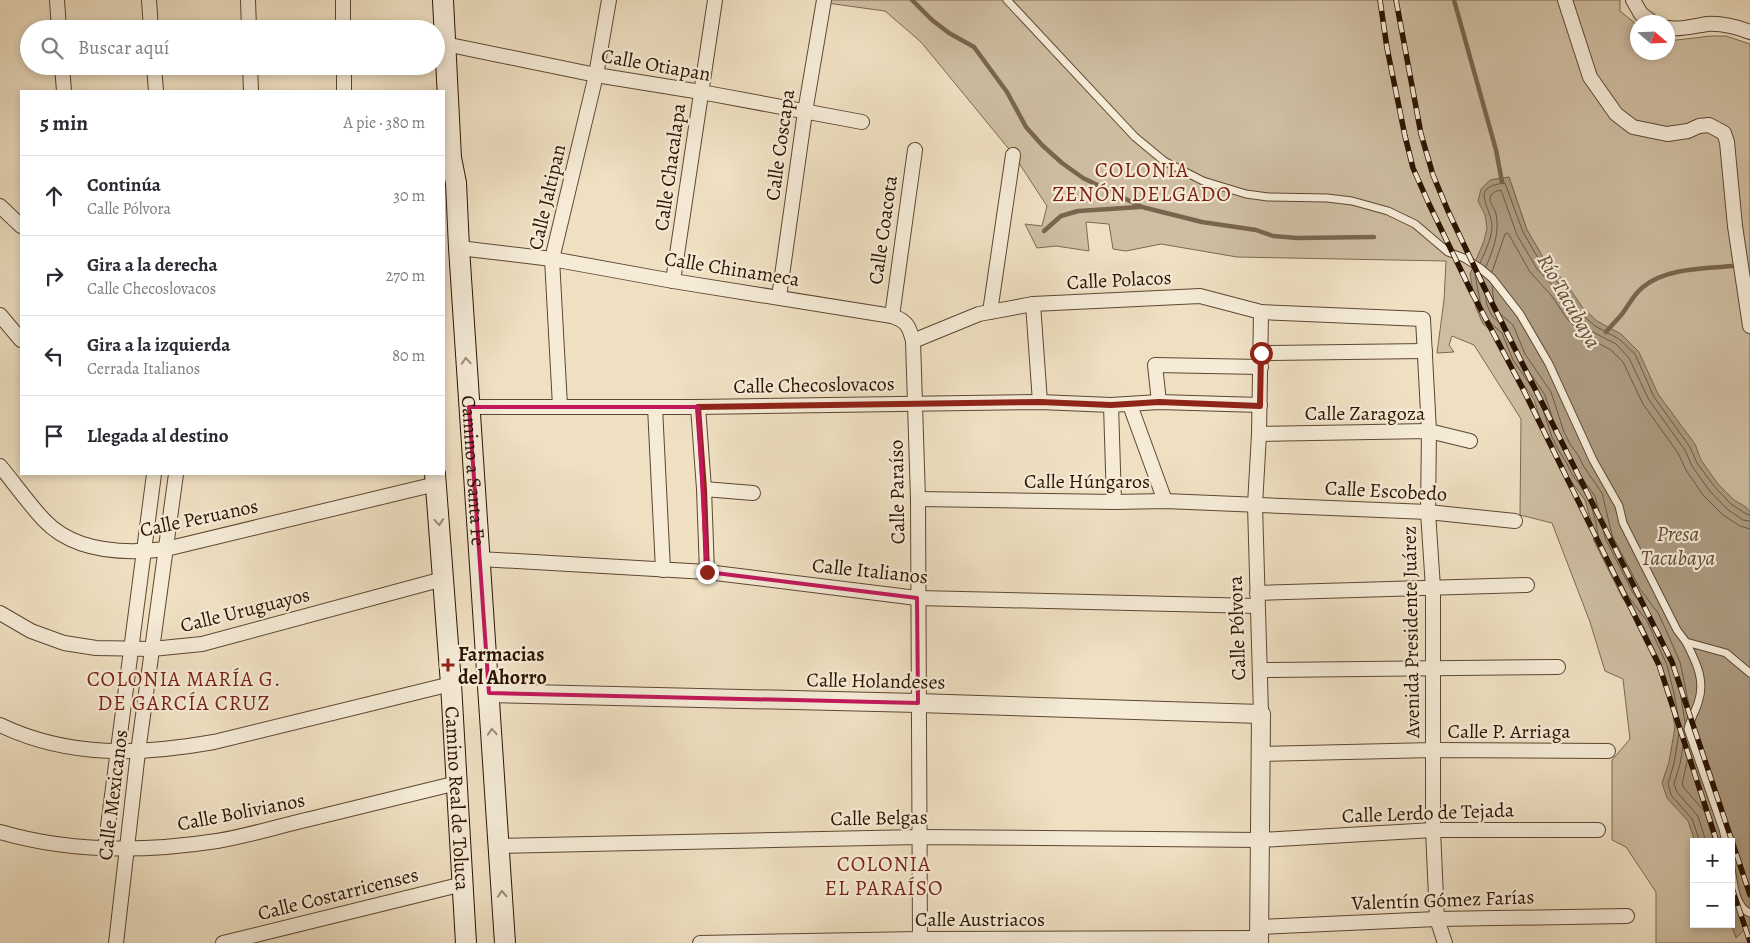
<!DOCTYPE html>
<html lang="es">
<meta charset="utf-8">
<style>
:root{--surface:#fff;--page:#f2f2f3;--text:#2b2b33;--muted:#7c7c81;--line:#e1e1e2}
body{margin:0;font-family:Alegreya,serif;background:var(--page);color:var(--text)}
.controls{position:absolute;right:15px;bottom:15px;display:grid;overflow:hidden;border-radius:0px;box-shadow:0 2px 8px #0003}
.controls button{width:45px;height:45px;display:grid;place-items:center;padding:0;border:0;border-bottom:1px solid var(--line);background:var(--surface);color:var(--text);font:25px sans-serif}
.compass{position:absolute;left:1630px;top:15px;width:45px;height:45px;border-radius:50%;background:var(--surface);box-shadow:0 2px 8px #0003;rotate:109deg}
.stop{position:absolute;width:15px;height:15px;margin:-11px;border:4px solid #8f2418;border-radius:50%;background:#fff}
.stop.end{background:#8f2418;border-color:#fff;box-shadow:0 1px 5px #0008}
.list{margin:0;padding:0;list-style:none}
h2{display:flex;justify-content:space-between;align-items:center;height:65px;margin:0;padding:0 20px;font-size:21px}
h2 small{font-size:16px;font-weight:400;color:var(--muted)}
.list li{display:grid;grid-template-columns:32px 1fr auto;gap:15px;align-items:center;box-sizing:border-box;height:80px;padding:0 20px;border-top:1px solid var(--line)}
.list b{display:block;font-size:19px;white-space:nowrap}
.list p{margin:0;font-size:16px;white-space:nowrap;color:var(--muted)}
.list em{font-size:16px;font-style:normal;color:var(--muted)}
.icon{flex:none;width:28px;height:28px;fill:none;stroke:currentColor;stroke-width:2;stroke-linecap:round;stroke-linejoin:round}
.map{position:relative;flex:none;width:1750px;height:943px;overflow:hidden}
.search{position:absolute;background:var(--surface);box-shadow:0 2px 8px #0003;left:20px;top:20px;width:425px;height:55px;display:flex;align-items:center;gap:12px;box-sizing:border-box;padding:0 18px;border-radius:28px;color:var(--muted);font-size:19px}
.panel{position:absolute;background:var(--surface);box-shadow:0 2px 8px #0003;left:20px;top:90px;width:425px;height:385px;border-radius:0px}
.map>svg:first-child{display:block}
.green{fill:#cebda1;stroke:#7d6852;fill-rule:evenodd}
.water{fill:#ad9b81;stroke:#79654e}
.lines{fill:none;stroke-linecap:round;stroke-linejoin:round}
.shore{stroke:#6c5842;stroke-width:1}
.stream{stroke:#79654e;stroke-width:4.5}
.service-casing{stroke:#5d4732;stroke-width:9}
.minor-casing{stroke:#5d4732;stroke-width:16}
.tertiary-casing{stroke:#5d4732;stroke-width:20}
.secondary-casing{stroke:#2c1402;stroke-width:22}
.service{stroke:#f5ebd7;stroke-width:7}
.minor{stroke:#f5ebd7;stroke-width:14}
.tertiary{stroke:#f5ebd7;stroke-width:18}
.secondary{stroke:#f5ebd7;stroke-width:20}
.rail-casing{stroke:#2c1402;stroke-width:5.5}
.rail{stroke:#f5ebd7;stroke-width:4;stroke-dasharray:11;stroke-linecap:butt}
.oneway{stroke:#9b8a77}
.route{stroke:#8f2418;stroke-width:6}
.marked{fill:none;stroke:#c2185b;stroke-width:4;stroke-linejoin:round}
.poi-dot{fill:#8f2418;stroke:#f5ebd7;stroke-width:2}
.labels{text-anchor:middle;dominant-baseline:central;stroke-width:4.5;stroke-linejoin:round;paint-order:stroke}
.street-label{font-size:20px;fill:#2c1402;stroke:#f5ebd7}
.poi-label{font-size:20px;font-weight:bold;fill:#2c1402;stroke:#f5ebd7;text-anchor:start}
.neighbourhood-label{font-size:21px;letter-spacing:1px;fill:#7a1f14;stroke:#f5ebd7}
.water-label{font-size:21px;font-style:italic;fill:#604a35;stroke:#f5ebd7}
</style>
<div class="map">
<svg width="1750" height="943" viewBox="0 0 1750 943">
<rect width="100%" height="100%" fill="#efe0c2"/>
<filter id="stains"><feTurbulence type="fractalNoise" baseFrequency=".004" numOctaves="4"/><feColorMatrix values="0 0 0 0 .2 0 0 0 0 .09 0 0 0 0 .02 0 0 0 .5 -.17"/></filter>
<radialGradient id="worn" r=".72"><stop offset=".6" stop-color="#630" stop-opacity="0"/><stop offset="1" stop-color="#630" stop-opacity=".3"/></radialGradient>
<path class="green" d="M827,0h793v11l17,14 1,27h30v-11l43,-5h15l24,8v899h-94v-51l-30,-45 -14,-7v-80l18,-21 -7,-60 -18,-8 -15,-49 -38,-99 -32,-8 1,-96 -47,-74 -22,-9 -3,9 5,7 -17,1 7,-53 2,-39 -209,-4 -76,-13 -35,7 -13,-2 -4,-25 -23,-2 3,29 -33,-5 -19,2 -12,-24 17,2 5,-20 -34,-52 -92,-112 -36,-31 -58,-8zM1509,177l18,53 13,22 -49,-72zM1694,842h37v82h-37z"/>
<polygon class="water" points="1509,177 1527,230 1546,262 1565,282 1583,308 1597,321 1621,334 1639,352 1658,394 1695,444 1701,460 1718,484 1734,500 1746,507 1750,512 1750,925 1736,938 1731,924 1731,842 1695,842 1688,821 1667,798 1662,783 1669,762 1675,727 1669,694 1662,667 1642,623 1623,599 1594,541 1592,524 1585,500 1567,476 1562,464 1554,454 1547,439 1534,400 1509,362 1498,336 1483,324 1476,308 1470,274 1484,241 1487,228 1485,215 1478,201 1481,189 1490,180"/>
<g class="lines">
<g class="shore">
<path d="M1480,263c5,-11 11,-23 12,-35 1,-20 -25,-41 13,-45l18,49 19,33 19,21 18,26 16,14 24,13 16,15 19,43 36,50 7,16 17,23 17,18 15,10 4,1"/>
<path d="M1486,267c7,-18 14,-34 10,-53 -1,-5 -6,-10 -6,-15 0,-6 6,-8 11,-9l16,45 20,34 20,21 18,26 16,15 25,13 13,14 20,42 36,50 7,16 17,24 18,19 16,11 7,1"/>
<polyline points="1477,271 1475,275 1481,306 1487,320 1502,333 1513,360 1539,398 1552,437 1559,451 1566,462 1572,474 1589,498 1596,523 1599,540 1628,596 1647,621 1667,665 1674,693 1680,727 1674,763 1668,784 1671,795 1692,819 1700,842"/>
<polyline points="1492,272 1505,234 1508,233 1530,272 1551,295 1568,320 1585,336 1611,350 1623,362 1643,404 1678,453 1686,470 1703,495 1723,515 1740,526 1750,529"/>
<polyline points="1482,276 1487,305 1492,316 1507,329 1519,357 1545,395 1558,435 1564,448 1572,459 1577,471 1595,496 1602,521 1605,538 1633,593 1651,617 1660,633 1673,664 1680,692 1685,722"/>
<polyline points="1492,286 1494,303 1498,312 1513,325 1525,354 1551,392 1564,432 1570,444 1578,455 1584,467 1602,493 1612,535 1640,589 1658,613 1666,630 1680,662 1690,709"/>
<polyline points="1685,734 1680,764 1674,784 1677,792 1698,816 1706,842"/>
<polyline points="1690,749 1682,784 1684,788 1705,812 1714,842"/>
</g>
<g class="stream">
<polyline points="912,0 932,20 949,33 974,47 1007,92 1026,127 1042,145 1062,163 1083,178 1142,207 1202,222 1256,230 1273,236 1297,238 1374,237"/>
<polyline points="1454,0 1496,150 1502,182"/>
<polyline points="1044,231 1061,216 1078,211 1140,207"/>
<path d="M1606,332c5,-6 11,-12 16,-18 7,-9 11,-19 21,-27 23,-19 60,-18 89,-21"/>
</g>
<defs>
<g id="service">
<polyline points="1007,0 1135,137 1164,161 1203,181 1246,194 1268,197 1327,198 1352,201 1388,211 1415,224 1448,252 1464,258 1480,268 1492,278 1520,314 1549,364 1593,460 1619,506 1623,523 1677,630 1686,642 1726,653 1750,673"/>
<path d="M1686,642c10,20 20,38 12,61 -3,9 -8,17 -10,26l35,100 3,13"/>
<path d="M1731,869c3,15 4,38 19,44"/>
</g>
<g id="minor">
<polyline points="57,0 59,29"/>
<polyline points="149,0 151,29"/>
<polyline points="248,0 249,29"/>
<polyline points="343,0 343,29"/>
<polyline points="1565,0 1590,77 1616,114 1633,127 1667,134 1688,131 1699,126 1709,125 1724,133 1727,142 1735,226 1750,326"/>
<polyline points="1633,0 1641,14 1652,22"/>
<path d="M1668,28c13,2 26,-2 39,-4 14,-1 30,3 43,8"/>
<polyline points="445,44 596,75 701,92 862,122"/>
<polyline points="62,66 64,91"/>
<polyline points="154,66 156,91"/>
<polyline points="250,66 251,91"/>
<polyline points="344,66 344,91"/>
<polyline points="0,206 21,226"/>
<path d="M459,248l93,11 121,22 219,35c15,5 17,10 21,25l5,158 2,444"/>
<polyline points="673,281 715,0"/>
<polyline points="779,297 805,112 824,0"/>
<polyline points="1033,304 1040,402"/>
<polyline points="990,312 1013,155"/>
<polyline points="1261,312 1259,434 1255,505 1261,714"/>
<polyline points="0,315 21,340"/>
<polyline points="892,316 915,150"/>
<polyline points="913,341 979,314 1033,304 1200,296 1261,312 1423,319 1429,431 1428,512 1433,588 1433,830 1437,919 1445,943"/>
<polyline points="1261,353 1425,351"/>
<polyline points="1159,402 1155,365 1261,367"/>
<polyline points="1111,405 1114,502"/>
<polyline points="1130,405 1165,501"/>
<polyline points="560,406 552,259 596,75 609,0"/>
<polyline points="469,407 698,407 1040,402 1111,405 1159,402 1260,405"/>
<polyline points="655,407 663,570"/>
<polyline points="698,407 704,489 707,572"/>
<polyline points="1259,434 1429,431 1470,441"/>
<path d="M0,466c15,18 28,37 44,54 31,33 81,34 122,29l270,-65"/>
<polyline points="704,489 753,493"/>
<polyline points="918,499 1114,502 1165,501 1428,512 1515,521"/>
<polyline points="480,559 707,572 917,598 1257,606"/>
<polyline points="1257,593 1527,585"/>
<polyline points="0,613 31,631 64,643 96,648 152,649 202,644 443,579"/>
<polyline points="1261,670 1558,667"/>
<path d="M0,725c69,33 141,30 214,17l237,-58"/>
<polyline points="1261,754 1434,750 1608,751"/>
<path d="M0,832c71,21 145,20 217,9 31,-5 62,-15 93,-22 49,-12 98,-24 147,-36"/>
<polyline points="499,846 919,837 1260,840 1433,830 1598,830"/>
<polyline points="105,849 154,474"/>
<polyline points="1259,927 1437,919 1627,916"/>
<polyline points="116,943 138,752 176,474"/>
<polyline points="223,943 463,884"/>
<polyline points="700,943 920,939 1259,938"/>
</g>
<polyline id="tertiary" points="489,693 918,703 1261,714 1259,943"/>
<g id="secondary">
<path id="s1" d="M443,0l8,158 5,25 3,65 46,695"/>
<path id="s2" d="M435,474l16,210 15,259"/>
</g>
</defs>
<use href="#service" class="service-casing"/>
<use href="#minor" class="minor-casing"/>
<use href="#tertiary" class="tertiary-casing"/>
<use href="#secondary" class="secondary-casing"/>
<use href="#service" class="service"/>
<use href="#minor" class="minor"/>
<use href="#tertiary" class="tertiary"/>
<use href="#secondary" class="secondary"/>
<defs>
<g id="rail">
<polyline points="1380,0 1387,48 1405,136 1413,168 1429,204 1471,291 1524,391 1659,665 1717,842"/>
<polyline points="1396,0 1421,134 1433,175 1448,211 1484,287 1672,662 1750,895"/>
<polyline points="1731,885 1750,942"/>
</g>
</defs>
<use href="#rail" class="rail-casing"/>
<use href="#rail" class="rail"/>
</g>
<defs><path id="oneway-chevron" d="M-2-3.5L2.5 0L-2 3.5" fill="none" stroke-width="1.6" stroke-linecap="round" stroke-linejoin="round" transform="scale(1.25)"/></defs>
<g class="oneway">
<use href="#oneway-chevron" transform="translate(466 361) rotate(-94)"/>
<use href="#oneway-chevron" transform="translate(439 522) rotate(85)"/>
<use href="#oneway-chevron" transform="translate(492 732) rotate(-94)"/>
<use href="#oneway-chevron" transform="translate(502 894) rotate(-93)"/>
</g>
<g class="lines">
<polyline class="route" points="707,572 704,489 698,407 1040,402 1111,405 1159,402 1260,406 1261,353"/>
</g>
<path class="marked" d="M469,407h229l9,165 210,26 1,105 -429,-10z"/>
<path class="poi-dot" d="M445.5 657.5h5v5h5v5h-5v5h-5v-5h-5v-5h5z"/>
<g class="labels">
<g class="street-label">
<text transform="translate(656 65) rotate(10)">Calle Otiapan</text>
<text transform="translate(780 145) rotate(-82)">Calle Coscapa</text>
<text transform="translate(670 167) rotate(-82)">Calle Chacalapa</text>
<text transform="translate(547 197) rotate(-77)">Calle Jaltipan</text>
<text transform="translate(883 230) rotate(-82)">Calle Coacota</text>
<text transform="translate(732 269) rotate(9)">Calle Chinameca</text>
<text transform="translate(1119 280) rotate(-3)">Calle Polacos</text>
<text transform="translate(814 385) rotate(-1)">Calle Checoslovacos</text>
<text x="1365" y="413">Calle Zaragoza</text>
<text stroke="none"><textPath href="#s1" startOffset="472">Camino a Santa Fe</textPath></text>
<text x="1087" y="481">Calle Húngaros</text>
<text transform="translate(1386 491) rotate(3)">Calle Escobedo</text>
<text transform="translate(897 492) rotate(-91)">Calle Paraíso</text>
<text transform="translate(199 518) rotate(-12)">Calle Peruanos</text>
<text transform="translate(870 571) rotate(6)">Calle Italianos</text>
<text transform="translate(245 610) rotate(-14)">Calle Uruguayos</text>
<text transform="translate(1237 628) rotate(-92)">Calle Pólvora</text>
<text transform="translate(1411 632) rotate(-91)">Avenida Presidente Juárez</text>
<text transform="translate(876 681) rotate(1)">Calle Holandeses</text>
<text x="1509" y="731">Calle P. Arriaga</text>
<text transform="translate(113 795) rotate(-83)">Calle Mexicanos</text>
<text stroke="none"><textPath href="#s2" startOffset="325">Camino Real de Toluca</textPath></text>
<text transform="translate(241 812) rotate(-11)">Calle Bolivianos</text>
<text transform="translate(1428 813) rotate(-2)">Calle Lerdo de Tejada</text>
<text transform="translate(879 818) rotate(-1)">Calle Belgas</text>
<text transform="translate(338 894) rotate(-14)">Calle Costarricenses</text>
<text transform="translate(1443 900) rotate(-2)">Valentín Gómez Farías</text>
<text x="980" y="919">Calle Austriacos</text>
</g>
<g class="poi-label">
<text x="458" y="654">Farmacias<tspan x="458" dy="23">del Ahorro</tspan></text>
</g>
<g class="neighbourhood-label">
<text x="1142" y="170">COLONIA<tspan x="1142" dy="24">ZENÓN DELGADO</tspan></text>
<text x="184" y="679">COLONIA MARÍA G.<tspan x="184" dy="24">DE GARCÍA CRUZ</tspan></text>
<text x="884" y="864">COLONIA<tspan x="884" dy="24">EL PARAÍSO</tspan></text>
</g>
<g class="water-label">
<text transform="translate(1569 301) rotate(60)">Río Tacubaya</text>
<text x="1678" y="534">Presa<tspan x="1678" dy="24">Tacubaya</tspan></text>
</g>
</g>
<rect width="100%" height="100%" filter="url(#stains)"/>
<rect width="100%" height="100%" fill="url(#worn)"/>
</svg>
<div class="controls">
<button>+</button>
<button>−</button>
</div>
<svg class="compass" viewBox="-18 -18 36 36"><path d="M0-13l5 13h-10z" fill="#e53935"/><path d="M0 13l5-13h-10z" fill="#7c7c81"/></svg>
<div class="stop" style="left:1261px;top:353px"></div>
<div class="stop end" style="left:707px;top:572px"></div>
<div class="search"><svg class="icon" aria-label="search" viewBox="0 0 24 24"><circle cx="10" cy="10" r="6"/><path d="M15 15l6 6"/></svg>Buscar aquí</div>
<section class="panel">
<h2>5 min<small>A pie · 380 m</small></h2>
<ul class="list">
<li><svg class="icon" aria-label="ahead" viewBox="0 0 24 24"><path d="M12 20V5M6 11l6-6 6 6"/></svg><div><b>Continúa</b><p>Calle Pólvora</p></div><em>30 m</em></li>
<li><svg class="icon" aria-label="right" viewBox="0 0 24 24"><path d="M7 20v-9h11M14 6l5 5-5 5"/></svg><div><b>Gira a la derecha</b><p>Calle Checoslovacos</p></div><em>270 m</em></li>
<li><svg class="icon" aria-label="left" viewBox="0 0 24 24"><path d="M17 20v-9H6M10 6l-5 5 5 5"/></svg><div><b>Gira a la izquierda</b><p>Cerrada Italianos</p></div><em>80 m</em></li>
<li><svg class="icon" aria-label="arrive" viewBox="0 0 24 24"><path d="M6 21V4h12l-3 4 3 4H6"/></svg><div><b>Llegada al destino</b></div></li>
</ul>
</section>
</div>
